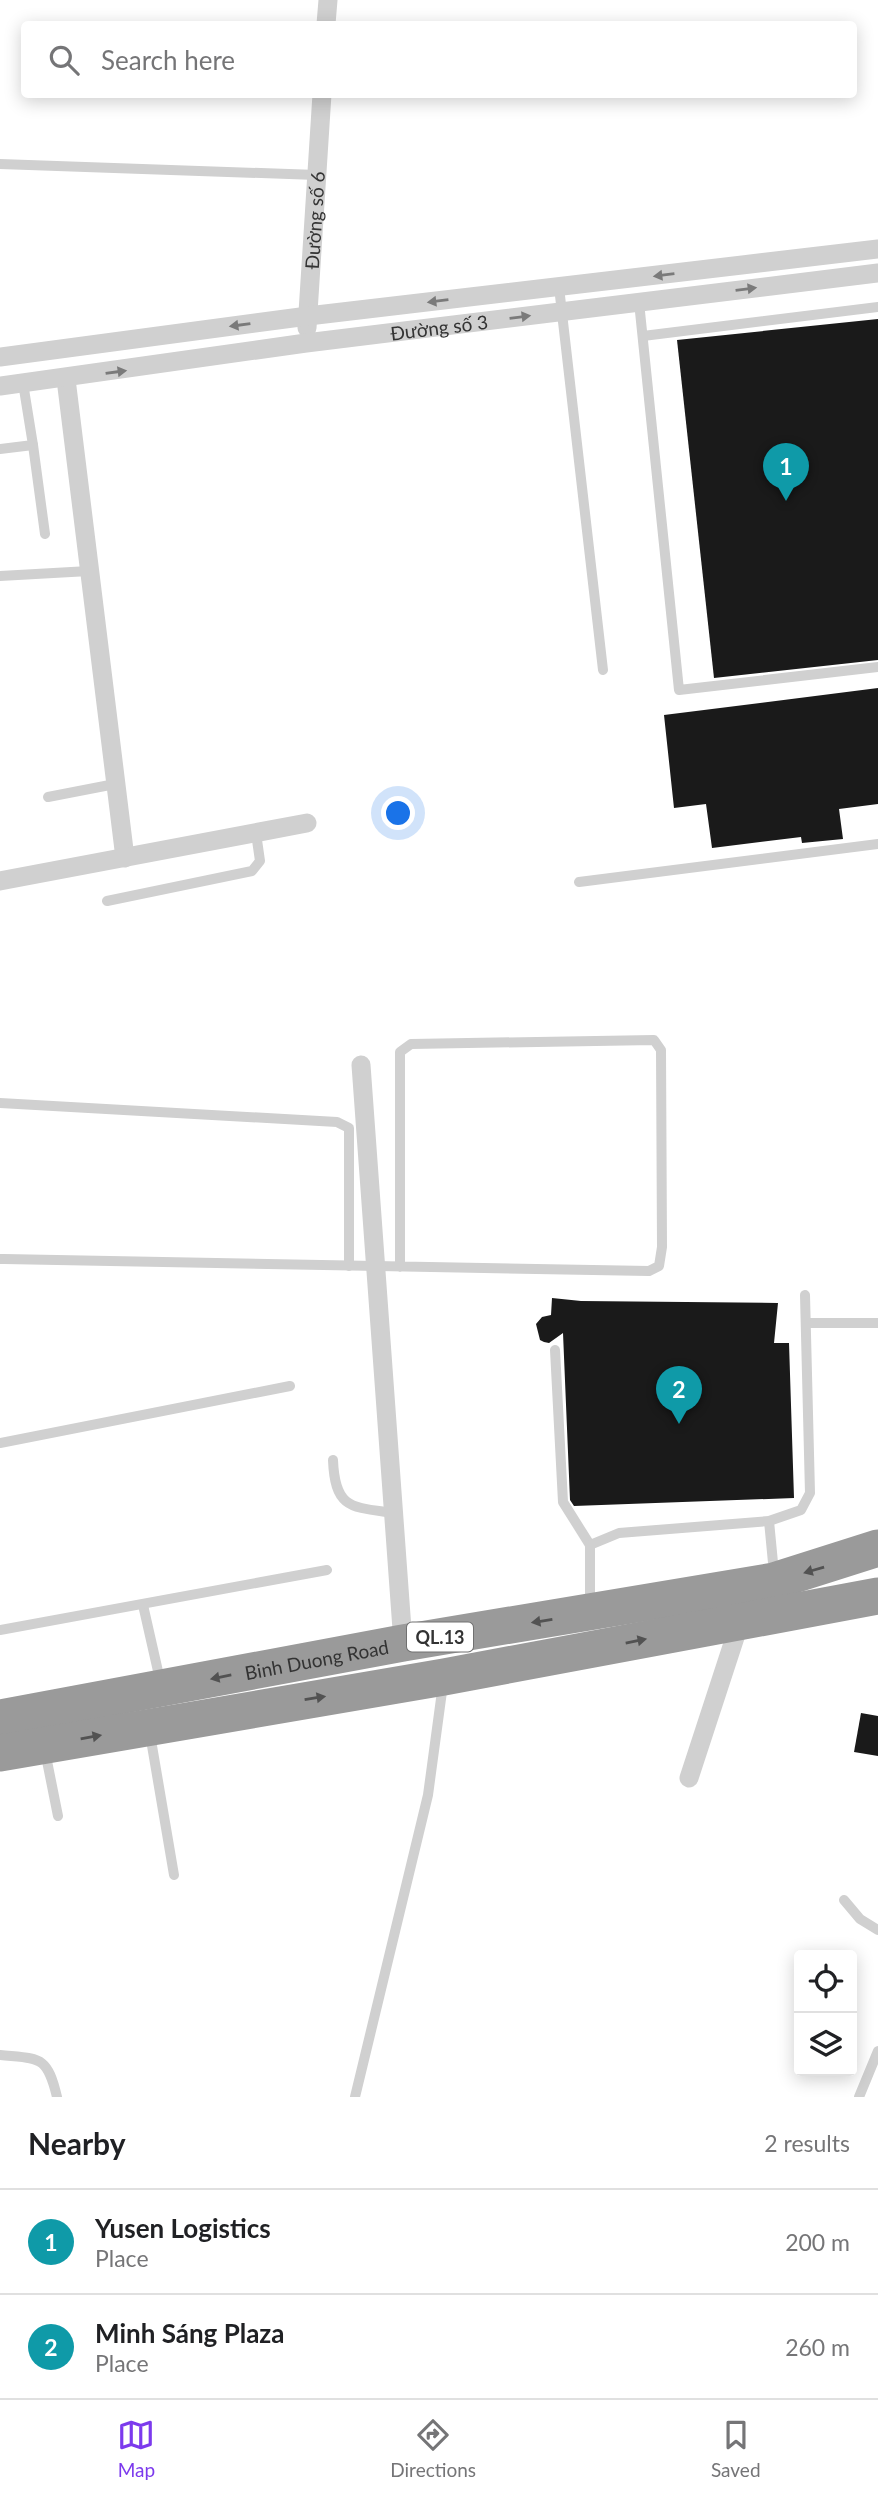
<!DOCTYPE html>
<meta charset="utf-8">
<style>
:root{--surface:#fff;--page:#f6f6f6;--text:#202124;--muted:#757577;--line:#e0e0e0;--accent:#7c3aed}
body{margin:0;font-family:Lato,sans-serif;background:var(--page);color:var(--text)}
.controls{position:absolute;right:21px;bottom:21px;display:grid;overflow:hidden;border-radius:7px;box-shadow:0 4px 18px #0003}
.controls button{width:63px;height:63px;display:grid;place-items:center;padding:0;border:0;border-bottom:2px solid var(--line);background:var(--surface);color:var(--text);font:35px sans-serif}
.you{position:absolute;left:399px;top:814px;width:24px;height:24px;margin:-18px;border:5px solid #fff;border-radius:50%;background:#1a73e8;box-shadow:0 0 0 10px #1a73e833}
.badge{display:grid;place-items:center;width:46px;height:46px;border-radius:50%;background:var(--accent);color:#fff;font-size:23px;font-weight:700}
.pin{position:absolute;translate:-50% -58px;filter:drop-shadow(0 2px 4px #0008)}
.pin::after{content:'';position:absolute;top:37px;width:24px;height:21px;background:inherit;clip-path:polygon(0 0,100% 0,50% 100%)}
.list{margin:0;padding:0;list-style:none}
h2{display:flex;justify-content:space-between;align-items:center;height:91px;margin:0;padding:0 28px;font-size:30px}
h2 small{font-size:23px;font-weight:400;color:var(--muted)}
.list li{display:grid;grid-template-columns:46px 1fr auto;gap:21px;align-items:center;box-sizing:border-box;height:105px;padding:0 28px;border-top:2px solid var(--line)}
.list b{display:block;font-size:26px;white-space:nowrap}
.list p{margin:0;font-size:23px;white-space:nowrap;color:var(--muted)}
.list em{font-size:23px;font-style:normal;color:var(--muted)}
.icon{flex:none;width:38px;height:38px;fill:none;stroke:currentColor;stroke-width:2;stroke-linecap:round;stroke-linejoin:round}
.map{position:relative;flex:none;width:878px;height:2097px;overflow:hidden}
.search{position:absolute;background:var(--surface);box-shadow:0 4px 18px #0003;left:21px;right:21px;top:21px;height:77px;display:flex;align-items:center;gap:18px;box-sizing:border-box;padding:0 24px;border-radius:7px;color:var(--muted);font-size:26px}
.sheet{height:301px;background:var(--surface)}
nav{display:flex;justify-content:space-around;align-items:center;box-sizing:border-box;height:98px;border-top:2px solid var(--line);background:var(--surface);font-size:19px;color:var(--muted)}
nav a{display:grid;justify-items:center;gap:4px}
nav .on{color:var(--accent)}
.map>svg:first-child{display:block}
.building{fill:#1a1a1a}
.lines{fill:none;stroke-linecap:round;stroke-linejoin:round}
.lane{stroke:#d0d0d0;stroke-width:10}
.street{stroke:#d0d0d0;stroke-width:19}
.highway{stroke:#9a9a9a;stroke-width:37}
.oneway{fill:#7a7a7a}
.oneway2{fill:#525252}
.labels{text-anchor:middle;dominant-baseline:central;stroke-width:7;stroke-linejoin:round;paint-order:stroke}
.shield{fill:#fff;stroke:#707070;stroke-width:2}
.shield-label{font-size:18px;font-weight:bold;fill:#333}
.street-label{font-size:19px;fill:#333;stroke:#fff}
</style>
<div class="map">
<svg width="878" height="2097" viewBox="0 0 878 2097">
<rect width="100%" height="100%" fill="#fff"/>
<g class="building">
<polygon points="878,319 878,660 714,678 677,340"/>
<polygon points="878,688 878,804 839,809 843,839 802,843 801,837 712,848 706,804 674,808 664,715"/>
<polygon points="552,1298 581,1301 778,1303 774,1343 789,1343 794,1498 574,1506 570,1500 563,1333 549,1343 544,1342 540,1340 536,1324 542,1317 551,1315"/>
<polygon points="861,1713 878,1716 878,1756 854,1752"/>
</g>
<g class="lines">
<g class="lane">
<polyline points="0,164 317,175"/>
<polyline points="559,287 603,670"/>
<polyline points="639,302 679,690 878,667"/>
<polyline points="643,336 878,307"/>
<polyline points="33,445 45,534"/>
<polyline points="0,449 33,445 23,383"/>
<polyline points="0,576 89,571"/>
<polyline points="48,797 115,784"/>
<polyline points="579,882 878,844"/>
<polyline points="107,901 252,871 260,861 256,833"/>
<polyline points="0,1103 337,1122 349,1128 349,1266"/>
<polyline points="0,1259 4,1259 649,1271 659,1266 662,1247 661,1050 654,1040 411,1044 400,1052 400,1267"/>
<polyline points="806,1323 878,1323"/>
<polyline points="555,1350 563,1502 590,1545"/>
<polyline points="0,1443 290,1386"/>
<path d="M333,1460c2,49 18,47 61,53"/>
<polyline points="769,1521 774,1573"/>
<polyline points="143,1605 160,1680"/>
<polyline points="590,1605 590,1545 619,1533 769,1521 801,1510 810,1493 805,1295"/>
<polyline points="0,1630 327,1570"/>
<polyline points="150,1734 174,1875"/>
<polyline points="45,1751 58,1816"/>
<polyline points="844,1900 860,1919 878,1930"/>
<path d="M0,2055c40,4 47,0 57,42"/>
<polyline points="355,2097 428,1795 443,1684"/>
<polyline points="859,2097 878,2051"/>
</g>
<g class="street">
<polyline points="326,24 328,0"/>
<path id="s1" d="M307,328l15,-234"/>
<polyline points="0,357 308,316 878,249"/>
<polyline points="66,379 125,858"/>
<path id="s2" d="M0,386l306,-43 572,-70"/>
<polyline points="0,881 307,823"/>
<polyline points="361,1065 403,1643"/>
<polyline points="689,1778 740,1622"/>
</g>
<g class="highway">
<path id="s3" d="M0,1718l403,-75 371,-62 104,-33"/>
<polyline points="0,1753 444,1677 878,1596"/>
</g>
</g>
<defs><path id="oneway-solid" d="M-6-.8H1V-3.2L6.5 0L1 3.2V.8H-6Z" transform="scale(1.75)"/></defs>
<g class="oneway">
<use href="#oneway-solid" transform="translate(664 275) rotate(173)"/>
<use href="#oneway-solid" transform="translate(746 289) rotate(-7)"/>
<use href="#oneway-solid" transform="translate(438 301) rotate(173)"/>
<use href="#oneway-solid" transform="translate(520 317) rotate(-7)"/>
<use href="#oneway-solid" transform="translate(240 325) rotate(172)"/>
<use href="#oneway-solid" transform="translate(116 372) rotate(-8)"/>
</g>
<g class="oneway2">
<use href="#oneway-solid" transform="translate(814 1570) rotate(164)"/>
<use href="#oneway-solid" transform="translate(542 1621) rotate(171)"/>
<use href="#oneway-solid" transform="translate(636 1641) rotate(-11)"/>
<use href="#oneway-solid" transform="translate(221 1677) rotate(169)"/>
<use href="#oneway-solid" transform="translate(315 1698) rotate(-9)"/>
<use href="#oneway-solid" transform="translate(91 1737) rotate(-10)"/>
</g>
<g class="labels">
<rect class="shield" x="407" y="1622.5" width="66" height="29" rx="5"/>
<g class="shield-label">
<text x="440" y="1637">QL.13</text>
</g>
<g class="street-label">
<text stroke="none"><textPath href="#s1" startOffset="108">Đường số 6</textPath></text>
<text stroke="none"><textPath href="#s2" startOffset="443">Đường số 3</textPath></text>
<text stroke="none"><textPath href="#s3" startOffset="322">Binh Duong Road</textPath></text>
</g>
</g>
</svg>
<div class="controls">
<button><svg class="icon" aria-label="locate" viewBox="0 0 24 24"><circle cx="12" cy="12" r="6"/><path d="M12 2v4M12 18v4M2 12h4M18 12h4"/></svg></button>
<button><svg class="icon" aria-label="layers" viewBox="0 0 24 24"><path d="M12 4l9 5-9 5-9-5zM3 14l9 5 9-5"/></svg></button>
</div>
<div class="you"></div>
<div class="pin badge" style="left:786px;top:501px;background:#0f9aa8">1</div>
<div class="pin badge" style="left:679px;top:1424px;background:#0f9aa8">2</div>
<div class="search"><svg class="icon" aria-label="search" viewBox="0 0 24 24"><circle cx="10" cy="10" r="6"/><path d="M15 15l6 6"/></svg>Search here</div>
</div>
<section class="sheet">
<h2>Nearby<small>2 results</small></h2>
<ul class="list">
<li><span class="badge" style="background:#0f9aa8">1</span><div><b>Yusen Logistics</b><p>Place</p></div><em>200 m</em></li>
<li><span class="badge" style="background:#0f9aa8">2</span><div><b>Minh Sáng Plaza</b><p>Place</p></div><em>260 m</em></li>
</ul>
</section>
<nav>
<a class="on"><svg class="icon" aria-label="map" viewBox="0 0 24 24"><path d="M3 6l6-2 6 2 6-2v14l-6 2-6-2-6 2zM9 4v14M15 6v14"/></svg>Map</a>
<a><svg class="icon" aria-label="directions" viewBox="0 0 24 24"><path d="M12 3l9 9-9 9-9-9zM9 14v-3h6M13 9l2 2-2 2"/></svg>Directions</a>
<a><svg class="icon" aria-label="saved" viewBox="0 0 24 24"><path d="M7 4h10v16l-5-4-5 4z"/></svg>Saved</a>
</nav>
